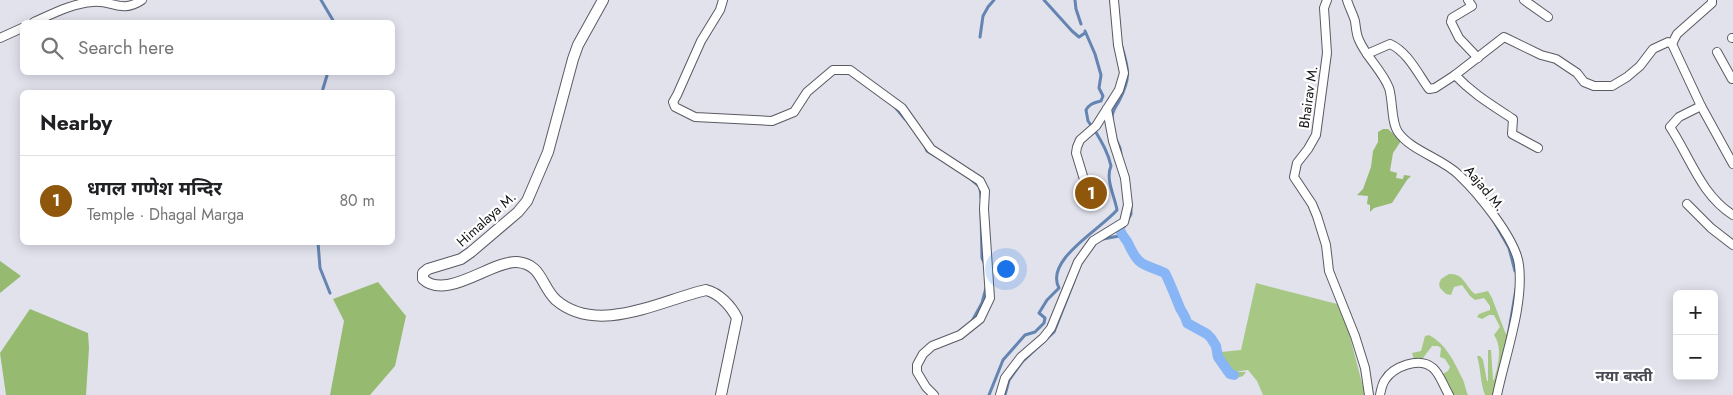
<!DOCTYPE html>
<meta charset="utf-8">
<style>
:root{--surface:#fff;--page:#f2f2f2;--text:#202124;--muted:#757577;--line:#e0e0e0;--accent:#8e570c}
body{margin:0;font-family:Jost,"Noto Sans Devanagari",sans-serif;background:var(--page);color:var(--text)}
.controls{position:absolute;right:15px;bottom:15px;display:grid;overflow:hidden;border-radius:8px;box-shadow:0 2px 12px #0003}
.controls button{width:45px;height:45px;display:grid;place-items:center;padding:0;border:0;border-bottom:1px solid var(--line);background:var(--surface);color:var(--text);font:25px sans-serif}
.you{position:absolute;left:1005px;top:268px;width:18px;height:18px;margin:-12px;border:4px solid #fff;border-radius:50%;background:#1a73e8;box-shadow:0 0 0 8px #1a73e833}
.badge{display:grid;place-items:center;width:32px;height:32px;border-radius:50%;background:var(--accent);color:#fff;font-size:16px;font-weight:700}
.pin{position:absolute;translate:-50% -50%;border:2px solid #fff;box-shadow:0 1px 5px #0006}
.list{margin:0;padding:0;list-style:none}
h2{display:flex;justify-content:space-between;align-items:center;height:65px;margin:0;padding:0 20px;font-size:21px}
h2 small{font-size:16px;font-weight:400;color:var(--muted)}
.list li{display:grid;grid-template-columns:32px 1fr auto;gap:15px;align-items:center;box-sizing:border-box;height:90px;padding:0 20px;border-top:1px solid var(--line)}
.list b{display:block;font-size:19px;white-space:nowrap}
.list p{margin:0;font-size:16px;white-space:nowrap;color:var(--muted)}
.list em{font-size:16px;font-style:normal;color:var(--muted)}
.icon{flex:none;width:28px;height:28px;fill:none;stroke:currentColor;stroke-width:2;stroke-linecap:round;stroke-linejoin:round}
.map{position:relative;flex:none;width:1733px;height:395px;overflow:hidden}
.search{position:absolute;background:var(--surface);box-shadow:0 2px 12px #0003;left:20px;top:20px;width:375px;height:55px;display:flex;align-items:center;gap:12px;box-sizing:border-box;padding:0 18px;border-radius:8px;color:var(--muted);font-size:19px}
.panel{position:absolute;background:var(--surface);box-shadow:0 2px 12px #0003;left:20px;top:90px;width:375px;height:155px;border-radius:8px}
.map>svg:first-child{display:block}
.green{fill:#a7c884}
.forest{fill:#97ba71}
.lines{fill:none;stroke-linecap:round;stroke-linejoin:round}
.stream{stroke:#6484b2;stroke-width:3}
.canal{stroke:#87b5f5;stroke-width:10}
.minor-casing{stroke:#5a5a63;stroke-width:10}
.tertiary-casing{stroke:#5a5a63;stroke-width:12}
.minor{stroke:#fff;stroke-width:8}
.tertiary{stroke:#fff;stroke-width:10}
.labels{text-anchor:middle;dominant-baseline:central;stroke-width:4.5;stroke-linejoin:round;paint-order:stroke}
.street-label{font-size:14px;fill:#111114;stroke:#fff}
.neighbourhood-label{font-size:15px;font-weight:bold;fill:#494a52;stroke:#fff}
</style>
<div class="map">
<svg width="1733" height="395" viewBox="0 0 1733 395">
<rect width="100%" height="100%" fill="#e1e2ec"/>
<g class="green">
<path d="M1449,274c15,-1 16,12 26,20l13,-3 4,7 13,34 2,3 -12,60h-10c-5,-13 -4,-26 -8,-39h3l3,4 4,21h1v-31h3l2,30h1c4,-14 9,-32 0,-45l6,-8 -6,-12h-5l-7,4 -5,-2 2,-3 11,-4v-4l-6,-8 -9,2 -5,-4 -8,-11 -8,2 -3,8 -5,-1 -6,-6 -1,-4 2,-5z"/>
<path d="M1256,283l81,21 12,29 16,62h-102l-6,-14 -9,-11 -14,2h12l-3,4 -10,3 -9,-5 -11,-16 -1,-13 -17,-16 -5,1 -3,-4 3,-4c14,4 27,16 31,30l20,-2z"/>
<path d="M1429,335c16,8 25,26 32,41 4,6 4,13 7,19h-16l-11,-20 7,-4 2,-4 -5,-8 -5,-2 1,-9 -3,-2h-6l-9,12 -9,1 -2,-6 9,-2 4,-15z"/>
</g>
<g class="forest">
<polygon points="1383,129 1388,129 1401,141 1393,153 1390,171 1397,173 1396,178 1403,179 1404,175 1411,176 1407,180 1392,203 1374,208 1370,212 1370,205 1367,204 1368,196 1357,195 1363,189 1371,167 1373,151 1378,142 1378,132"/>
<polygon points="0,261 21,276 0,293"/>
<polygon points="378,282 406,316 395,366 370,395 330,395 344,321 333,299"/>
<polygon points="30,309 88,333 89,348 86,395 6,395 0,353"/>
</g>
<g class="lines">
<g class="stream">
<polyline points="321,0 334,22"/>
<polyline points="1044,0 1072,31 1079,37 1085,33"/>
<polyline points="1075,0 1076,9 1081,24"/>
<path d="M1085,31l10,23 6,21 -2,13 4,8 -2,5c-7,2 -11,2 -15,9l2,11 5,7"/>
<polyline points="980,37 983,16 988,7 994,0"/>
<polyline points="322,92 328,72"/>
<polyline points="895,107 905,119"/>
<path d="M1112,118c0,-7 4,-11 7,-17 12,-23 10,-31 3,-54"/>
<polyline points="1116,139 1120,148 1121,154"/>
<polyline points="923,141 927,151 934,155"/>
<polyline points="972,180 980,187 981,198"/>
<polyline points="981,212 982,258 985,265"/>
<polyline points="1492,218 1509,248 1515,271"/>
<polyline points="1124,227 1131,214 1131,206"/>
<polyline points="1103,239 1119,236 1121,232"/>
<polyline points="318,242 320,268 330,293"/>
<polyline points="971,323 982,303 986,288"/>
<polyline points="1508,336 1516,289"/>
<path d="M989,395l14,-35 22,-25 10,-3 9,-9 1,-5 -6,-5 8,-13 12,-12c-15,-28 42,-59 58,-78 -2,-13 -12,-31 -6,-44 -3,-14 -10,-25 -17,-37"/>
<polyline points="1005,395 1009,380 1022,362 1054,332 1074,281"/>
</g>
<path class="canal" d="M1121,232c2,5 5,7 7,11 11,24 14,20 37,30 6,12 10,23 15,35 3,6 6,9 7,15l20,11 4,4 5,8 2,11 12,17 4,1"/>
<defs>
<g id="minor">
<polyline points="723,0 720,10 701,41 677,95 673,102 675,107 695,117 772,121 794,112 807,92 833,70 850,70 902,108 931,149 980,181 985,191 984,209 990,298 980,319 960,335 932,346 923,354 917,365 917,372 926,387 934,395"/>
<polyline points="1327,0 1324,8 1327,53 1316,135 1308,149 1297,163 1294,177 1312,204 1317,216 1326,245 1329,271 1355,336 1365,368 1369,395"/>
<path d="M1347,0c2,7 6,14 8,21 1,6 1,13 4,19 7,17 23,30 30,48 4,12 2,34 9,44 13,19 44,26 61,43 19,18 57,64 60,90 5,40 -14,91 -22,130"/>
<polyline points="1468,0 1472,6 1452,18 1451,22 1459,38 1478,58"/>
<polyline points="1524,0 1548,17"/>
<path d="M34,22c18,-8 39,-19 59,-20 20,-2 28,12 49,-2"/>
<polyline points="0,38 22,28"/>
<polyline points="1732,38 1733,38"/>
<polyline points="1672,44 1677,34 1712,3 1712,0"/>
<polyline points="1717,52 1732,79 1733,79"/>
<path d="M1367,54l23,-10c18,8 28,30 39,45l6,-1 20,-13 49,-38 37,18 15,4 21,14 7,9 10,4h18l15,-9 13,-11 13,-17 15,-7 4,2 29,62 -22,11 -9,10c20,30 31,68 63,88"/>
<path d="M1455,75c18,19 37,30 58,44l-1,15 26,14"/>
<polyline points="1701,106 1733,164"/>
<polyline points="1086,186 1076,153 1077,147 1080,140 1096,126 1119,90 1124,73 1118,45 1114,0"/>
<polyline points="1687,204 1711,228 1733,245"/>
<polyline points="1000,395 1005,378 1021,357 1043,338 1051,328 1078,262 1093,241 1124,222 1128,205 1125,178 1113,141 1107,109"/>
<path d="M1380,395c1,-5 2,-11 5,-15 8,-13 34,-24 48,-12 7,6 11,19 16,27"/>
</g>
<path id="tertiary" d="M603,0l-25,45 -5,14 -25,93 -21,49 -9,11 -47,40 -10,7 -33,10 -5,4v6c23,22 68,-18 94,-17 25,2 24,24 39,38 42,36 105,0 150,-10 13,3 25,16 31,28l-16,77"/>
</defs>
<use href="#minor" class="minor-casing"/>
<use href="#tertiary" class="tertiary-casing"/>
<use href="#minor" class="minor"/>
<use href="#tertiary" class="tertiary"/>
</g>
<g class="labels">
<g class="street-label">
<text transform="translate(1308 97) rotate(-82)">Bhairav M.</text>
<text transform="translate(1485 188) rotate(50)">Aajad M.</text>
<text transform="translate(486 219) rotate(-42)">Himalaya M.</text>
</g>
<g class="neighbourhood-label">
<text x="1624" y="376">नया बस्ती</text>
</g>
</g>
</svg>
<div class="controls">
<button>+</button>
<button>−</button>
</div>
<div class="you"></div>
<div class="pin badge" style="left:1091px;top:193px">1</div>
<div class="search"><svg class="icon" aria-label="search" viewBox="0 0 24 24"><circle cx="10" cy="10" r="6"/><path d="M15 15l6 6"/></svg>Search here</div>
<section class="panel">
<h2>Nearby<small></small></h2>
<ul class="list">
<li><span class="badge">1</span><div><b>धगल गणेश मन्दिर</b><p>Temple · Dhagal Marga</p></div><em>80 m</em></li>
</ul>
</section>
</div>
